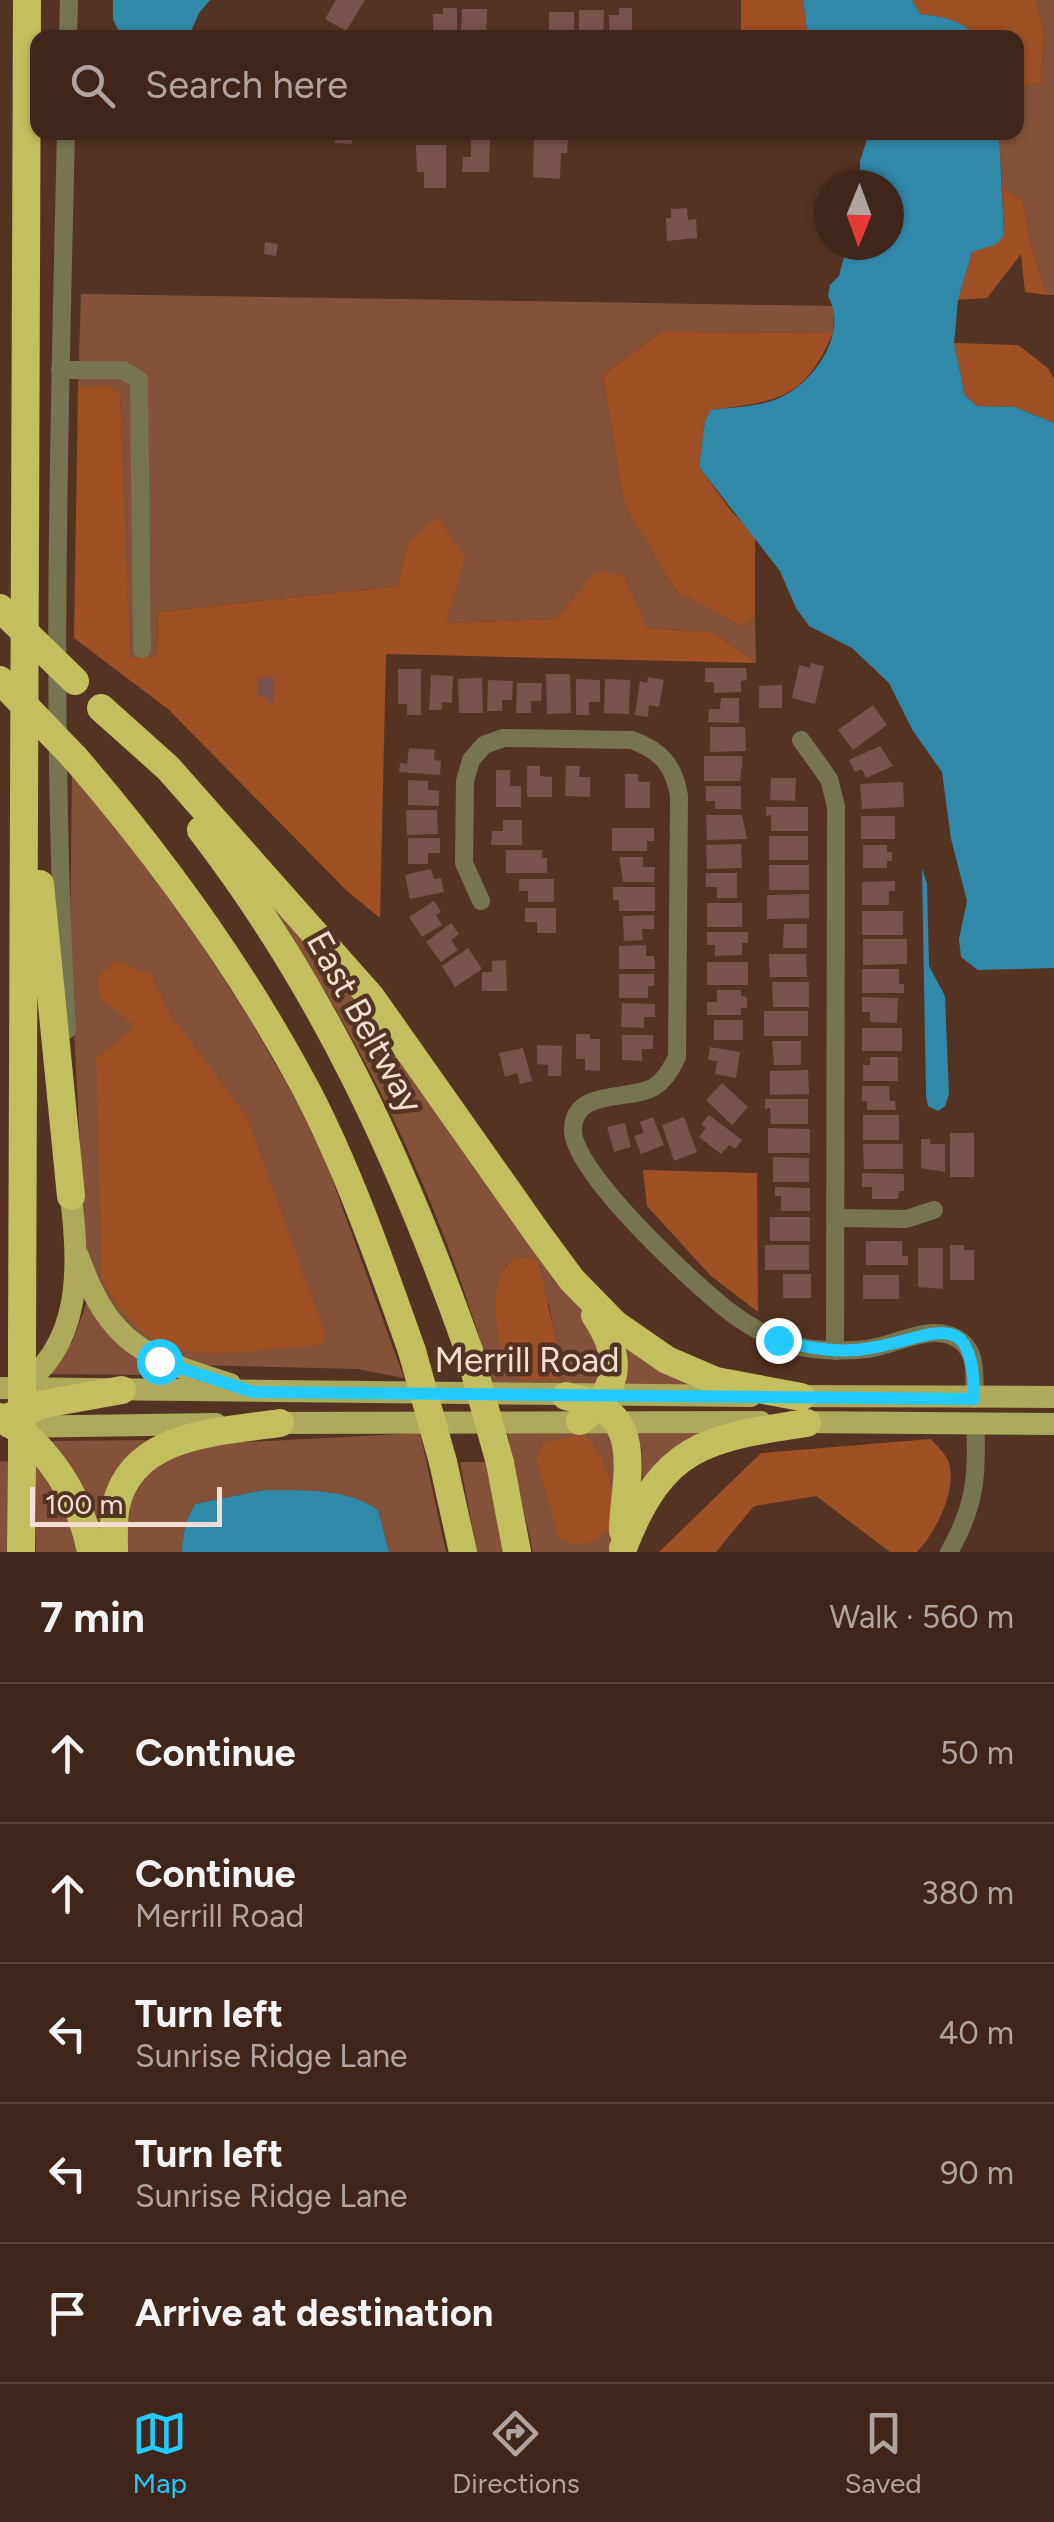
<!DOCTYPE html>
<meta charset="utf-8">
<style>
:root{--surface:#40261a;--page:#472e23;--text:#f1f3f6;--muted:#aea5a2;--line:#594339;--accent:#24c9fe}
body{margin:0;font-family:Figtree,sans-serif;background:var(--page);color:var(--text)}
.compass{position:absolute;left:814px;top:170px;width:90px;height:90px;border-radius:50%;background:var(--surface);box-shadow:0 2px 8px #0004;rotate:181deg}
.scale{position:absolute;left:30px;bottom:25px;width:192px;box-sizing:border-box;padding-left:10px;border:5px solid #f4ded3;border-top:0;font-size:28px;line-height:35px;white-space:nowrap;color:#f4ded3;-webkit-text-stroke:8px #553323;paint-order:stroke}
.stop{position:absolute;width:30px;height:30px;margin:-22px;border:8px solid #24c9fe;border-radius:50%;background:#fff}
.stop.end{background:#24c9fe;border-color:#fff;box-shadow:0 2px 10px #0008}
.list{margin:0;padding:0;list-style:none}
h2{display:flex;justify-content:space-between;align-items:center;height:130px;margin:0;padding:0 40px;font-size:42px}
h2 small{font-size:32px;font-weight:400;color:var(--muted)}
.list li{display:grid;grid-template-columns:65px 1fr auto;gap:30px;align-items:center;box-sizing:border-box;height:140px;padding:0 40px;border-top:2px solid var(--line)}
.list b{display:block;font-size:38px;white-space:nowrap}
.list p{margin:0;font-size:32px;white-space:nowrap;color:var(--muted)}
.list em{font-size:32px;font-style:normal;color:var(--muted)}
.icon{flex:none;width:55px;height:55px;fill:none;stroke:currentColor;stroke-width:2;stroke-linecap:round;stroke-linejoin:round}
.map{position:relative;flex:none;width:1054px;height:1552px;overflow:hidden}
.search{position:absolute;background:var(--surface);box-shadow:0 2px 8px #0004;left:30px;right:30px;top:30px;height:110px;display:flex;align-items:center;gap:25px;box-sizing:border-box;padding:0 35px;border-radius:20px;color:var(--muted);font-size:38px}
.sheet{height:830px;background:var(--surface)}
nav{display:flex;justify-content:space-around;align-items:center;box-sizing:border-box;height:140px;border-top:2px solid var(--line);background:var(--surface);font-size:28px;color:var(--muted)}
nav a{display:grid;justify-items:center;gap:5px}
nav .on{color:var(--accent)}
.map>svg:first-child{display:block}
.green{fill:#845239;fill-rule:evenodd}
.forest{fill:#9f5025}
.water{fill:#3189a9}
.building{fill:#7a514c}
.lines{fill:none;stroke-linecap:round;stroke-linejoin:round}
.minor{stroke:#767550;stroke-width:18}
.major{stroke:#adaa5c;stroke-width:22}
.highway{stroke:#c3bf5f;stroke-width:28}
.highway-bridge{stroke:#c3bf5f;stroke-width:28}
.route{stroke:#24c9fe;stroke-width:12}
.labels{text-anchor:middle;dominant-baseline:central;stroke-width:9;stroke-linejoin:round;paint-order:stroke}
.street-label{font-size:35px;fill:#f4ded3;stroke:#553323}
</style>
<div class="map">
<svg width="1054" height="1552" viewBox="0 0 1054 1552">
<rect width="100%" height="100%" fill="#553323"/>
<g class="green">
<polygon points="1036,0 1054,0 1054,295 1047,295 1030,241 1023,200 1002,188 999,133 1016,132 1017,88 1041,83 1044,32"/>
<polygon points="81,294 834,306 833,333 661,332 603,375 626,505 676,591 744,627 755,615 756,663 713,632 647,628 596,573 555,619 445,623 407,545 397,586 158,612 157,658 129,658 120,393 107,386 78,388"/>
<path d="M72,773l94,117 83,128 48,84 27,55 80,221 -47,-9 -161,-4 -18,-5 -61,-40 -31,-62 -16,-305zM152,975l16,38 79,103 78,221 -229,-280 40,-30z"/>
<path d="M240,861l51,51 190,249 124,184 -2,41 -109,1c-39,-140 -96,-274 -171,-399 -26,-43 -56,-85 -83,-127zM507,1263l42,42 13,67 -65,-84z"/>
<polygon points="87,1302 149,1365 145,1375 50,1374 73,1340"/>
<polygon points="617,1335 709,1385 618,1388"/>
<polygon points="506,1429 612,1429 619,1438 615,1552 533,1552"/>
<polygon points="636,1431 708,1431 643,1488 642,1451"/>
<polygon points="420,1433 446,1552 389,1552 378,1510 264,1490 195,1504 186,1522 181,1552 121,1552 126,1502 148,1467 209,1444"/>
<polygon points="152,1440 104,1538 48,1441"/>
<polygon points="36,1454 46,1466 84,1552 36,1552"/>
<polygon points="0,1461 11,1462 11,1552 0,1552"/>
<polygon points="460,1462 489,1462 510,1552 477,1552"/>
</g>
<g class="forest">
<polygon points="741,0 803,0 808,37 741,37"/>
<path d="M912,0h124l8,32 -3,51 -24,5 -1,-50 -40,-1c-14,-18 -34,-20 -56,-23z"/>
<polygon points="1002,188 1023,200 1030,241 1047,295 1025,292 1021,254 987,298 958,300 972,252 1004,235"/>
<path d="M661,332l172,1c-29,67 -54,68 -122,77l-6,11 -6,46 33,45 23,23v80l-11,12 -68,-36 -51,-86 -22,-130z"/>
<polygon points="954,343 1018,345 1048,368 1054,379 1054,423 1015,407 977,406 965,396"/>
<polygon points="107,385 120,393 130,658 157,657 158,612 397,586 407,545 437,517 465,558 446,623 555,619 596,572 623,575 647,628 713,632 756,663 386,654 380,918 347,891 168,709 74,638 78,388"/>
<path d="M116,961l36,14 17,38 78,103 79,221 -6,8c-94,6 -168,35 -218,-67l-6,-221 39,-30 -36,-31 -1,-20z"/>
<polygon points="643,1170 757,1173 758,1312 711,1276 647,1206"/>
<path d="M514,1258h20l5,9 23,97 -4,15h-35l-14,-5c-12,-32 -25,-93 5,-116z"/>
<path d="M584,1435c29,29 26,53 30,91 -18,16 -33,25 -55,12l-23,-80 8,-16z"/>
<path d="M931,1439c5,6 12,13 16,19 13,28 -11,74 -30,94h-27l-74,-56 -62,10 -38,46h-57l102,-99z"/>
</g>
<g class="water">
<polygon points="113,0 210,0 199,13 188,38 121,37 113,19"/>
<path d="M803,0h109l8,14c22,3 42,5 56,23h-168z"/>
<path d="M869,133h130l5,102 -7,9 -25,8 -14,48 -4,43 11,53 12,10 38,1 39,16v545l-76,2 -17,-13 -2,-18 8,-38 -16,-62 -9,-67 -29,-41 -24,-48 -37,-35 -43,-22 -13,-18 -16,-37 -81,-104 6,-46 6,-11c24,-3 55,-3 76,-16 30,-17 61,-63 41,-98l2,-11 9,-9 8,-31h42v-60h-29v-24z"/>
<polygon points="922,868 927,884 929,966 945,996 949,1094 945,1106 938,1111 928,1106 926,1096"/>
<path d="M264,1490c40,1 80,-3 114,20l11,42h-208l5,-30 9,-18z"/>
</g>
<g class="building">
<polygon points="336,0 365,0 346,31 325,19"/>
<polygon points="443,8 457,8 457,38 433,38 433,14 443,14"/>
<polygon points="619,8 632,8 632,38 609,38 609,15 619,15"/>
<polygon points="462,9 487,9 486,38 461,38"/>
<polygon points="579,10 604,10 603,38 579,38"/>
<rect x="549" y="12" width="25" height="26"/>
<polygon points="321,132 352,132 352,144 335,143 335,136 321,135"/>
<polygon points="471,137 490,138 489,172 462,172 463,157 471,157"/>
<polygon points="534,139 568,140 567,153 561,153 560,179 533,177"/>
<polygon points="416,145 446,145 446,188 424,188 424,172 417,172"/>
<polygon points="687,208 688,220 696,219 697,238 667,241 666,218 671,218 671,209"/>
<polygon points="265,242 278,244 276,256 264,254"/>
<polygon points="811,663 824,666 815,704 792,698 799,665 810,668"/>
<polygon points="705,668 746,668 747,680 741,681 741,692 714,693 714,682 705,682"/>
<polygon points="398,669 421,669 421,715 407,715 407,704 398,704"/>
<polygon points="546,674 570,674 571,713 547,714"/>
<polygon points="431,675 453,676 452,703 442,702 442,710 429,710"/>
<polygon points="274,677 274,702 267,702 267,696 258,697 258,678"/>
<polygon points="648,677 664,680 659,707 649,705 648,717 635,715 640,681 647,683"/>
<polygon points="482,678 483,713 459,713 458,679"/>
<polygon points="576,679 600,680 600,702 589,702 589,715 576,715"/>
<polygon points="605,679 630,680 629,714 604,713"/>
<polygon points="488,680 513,681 512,700 502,700 502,711 487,711"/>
<polygon points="517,683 542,683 541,701 531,701 531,713 516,713"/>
<polygon points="782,685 782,708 759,708 759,686"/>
<polygon points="721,698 739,698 739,723 708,722 709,709 720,709"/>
<polygon points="873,705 887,725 853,750 838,730"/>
<polygon points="710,727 745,727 746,751 710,752"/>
<polygon points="880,746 893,766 866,778 862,769 855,772 849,760"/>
<polygon points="409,748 435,750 434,760 441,761 440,775 399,772 400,763 407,764"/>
<polygon points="704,756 743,756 740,781 704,781"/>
<polygon points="527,766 540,766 540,776 552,777 552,797 527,797"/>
<polygon points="566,766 580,766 579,777 590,777 590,797 565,796"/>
<polygon points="496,770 510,770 510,786 521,786 521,807 496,807"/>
<polygon points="625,774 638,774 638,782 650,782 650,808 625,808"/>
<polygon points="771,778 796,778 795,801 770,800"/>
<polygon points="408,780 428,781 428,790 439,791 439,806 408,805"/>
<polygon points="903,782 904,807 862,809 860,784"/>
<polygon points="706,786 741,786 741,809 715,809 715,801 706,801"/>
<polygon points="766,807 808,807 808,831 771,831 771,815 766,816"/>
<polygon points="406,810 437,810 438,834 407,835"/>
<polygon points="706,815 742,815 747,839 707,840"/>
<rect x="861" y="816" width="34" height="23"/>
<polygon points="503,820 522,820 522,845 491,845 492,831 503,831"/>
<polygon points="612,828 654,828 654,841 647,841 647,851 612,851"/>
<rect x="769" y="836" width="39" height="24"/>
<polygon points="408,838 440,838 440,853 428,853 428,864 408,864"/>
<polygon points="741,844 742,868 707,869 706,845"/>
<polygon points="863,845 887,845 887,852 892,852 892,861 887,861 887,868 863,868"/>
<polygon points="506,850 542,850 542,858 547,858 547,873 506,873"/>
<polygon points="619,857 643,857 643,867 655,867 654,882 623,882"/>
<rect x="769" y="865" width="40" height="25"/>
<polygon points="431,869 434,879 441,878 444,892 410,899 405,875"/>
<polygon points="706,873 737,873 737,898 717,898 717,887 706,887"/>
<polygon points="519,879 554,879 554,902 528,902 528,891 519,891"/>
<polygon points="895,881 895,891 889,891 889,905 862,905 862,882"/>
<polygon points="613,887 655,887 655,911 619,911 619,900 613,900"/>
<polygon points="809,894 809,918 767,919 767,895"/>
<polygon points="434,901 441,912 436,915 442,925 422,937 409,917"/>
<rect x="707" y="903" width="35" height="24"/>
<polygon points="525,908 556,908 556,933 537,933 537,922 525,922"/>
<rect x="862" y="911" width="41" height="24"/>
<polygon points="654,915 654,929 642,929 643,940 624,941 623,916"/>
<polygon points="451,923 459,934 451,940 458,950 441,962 426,942"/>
<polygon points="784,924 807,924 807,948 783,948"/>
<polygon points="707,932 748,932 748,943 742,943 742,955 715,956 715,945 707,945"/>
<polygon points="863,939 907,939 907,964 863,965"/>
<polygon points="646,945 646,956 654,956 655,969 619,969 619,946"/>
<polygon points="468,948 482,969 455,987 442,966"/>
<polygon points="769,954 806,954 807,977 770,977"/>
<polygon points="506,960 507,991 482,991 482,972 492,972 492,961"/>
<rect x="707" y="962" width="41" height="23"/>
<polygon points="862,969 899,969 899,984 904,984 904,993 862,993"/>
<polygon points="619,974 654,974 654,986 648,986 648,998 619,998"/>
<polygon points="772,982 809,982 809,1007 773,1007"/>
<polygon points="717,990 741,990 741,996 747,997 747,1008 741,1008 741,1015 707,1015 707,1002 717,1002"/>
<polygon points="862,997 898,998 897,1023 870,1022 870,1012 862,1012"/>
<polygon points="622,1003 655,1004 655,1017 644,1017 644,1028 621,1027"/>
<rect x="764" y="1011" width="44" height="25"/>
<rect x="714" y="1020" width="29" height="20"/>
<rect x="862" y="1028" width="40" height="23"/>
<polygon points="576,1034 590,1034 590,1039 600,1039 600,1071 585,1070 585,1059 576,1059"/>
<polygon points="622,1035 653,1035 653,1049 642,1049 642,1061 622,1060"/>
<polygon points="772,1041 801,1041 801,1065 774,1065"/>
<polygon points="537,1045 562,1046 561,1076 548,1076 548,1065 537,1064"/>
<polygon points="710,1047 740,1052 736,1078 715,1074 717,1061 708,1060"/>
<polygon points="523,1048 532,1081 520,1084 517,1073 505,1077 499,1053"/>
<polygon points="870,1057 898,1057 898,1081 863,1081 863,1065 870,1065"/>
<polygon points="808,1070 809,1094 770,1095 770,1071"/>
<polygon points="722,1083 748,1107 732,1125 706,1100"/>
<polygon points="862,1086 889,1086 890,1101 895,1101 896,1110 867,1110 867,1101 862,1101"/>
<polygon points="765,1099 808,1099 808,1124 771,1124 770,1108 765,1109"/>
<polygon points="709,1115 742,1140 735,1149 729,1145 721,1154 699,1137 706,1128 701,1124"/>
<rect x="863" y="1115" width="36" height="25"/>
<polygon points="653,1117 664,1145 641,1154 634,1136 644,1133 640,1122"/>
<polygon points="684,1117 697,1152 674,1161 662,1125"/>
<polygon points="625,1123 631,1147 614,1152 607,1127"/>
<polygon points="768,1128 810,1129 810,1153 768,1153"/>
<rect x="950" y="1133" width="24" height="44"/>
<polygon points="921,1139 930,1139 930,1144 945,1144 945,1172 921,1168"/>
<polygon points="863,1144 903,1144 903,1169 864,1169"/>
<polygon points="773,1157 809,1158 809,1182 773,1182"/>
<polygon points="862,1173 904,1174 904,1191 899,1191 898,1199 872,1199 872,1187 862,1187"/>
<polygon points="775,1187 810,1188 810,1211 781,1211 781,1196 775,1196"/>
<rect x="770" y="1217" width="40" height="24"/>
<polygon points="866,1241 902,1241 902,1256 908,1256 908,1265 866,1265"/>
<rect x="765" y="1245" width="44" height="25"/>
<polygon points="950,1245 964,1245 964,1250 974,1250 974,1280 950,1280"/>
<polygon points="918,1248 943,1248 943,1289 918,1287"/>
<rect x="783" y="1274" width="28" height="24"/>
<rect x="863" y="1275" width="36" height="24"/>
</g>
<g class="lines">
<g class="minor">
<polyline points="68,38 69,0"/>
<path d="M66,132c-7,300 -16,599 1,898"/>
<polyline points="60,370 123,370 139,380 142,649"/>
<polyline points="801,740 829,779 836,806 835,1351"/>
<path d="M481,901l-17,-38 1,-82 6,-21 13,-15 19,-7 129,2c29,11 42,25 47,56l-2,261c-6,12 -12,23 -23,30 -24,14 -80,1 -81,42 -2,42 123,157 157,183 24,18 54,34 83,37 18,2 36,2 54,0 26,-3 56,-22 82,-14 29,9 26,38 25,64"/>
<polyline points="836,1218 906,1219 934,1210"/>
<path d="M949,1552c26,-45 29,-77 26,-129"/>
</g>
<g class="major">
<path d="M78,1256c32,90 67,101 152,128"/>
<polyline points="0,1388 751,1396"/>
<path d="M15,1391c69,-45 64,-124 56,-195"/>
<polyline points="783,1396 1054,1397"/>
<polyline points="793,1422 1054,1424"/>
<polyline points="263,1423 761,1422"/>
<polyline points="8,1427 216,1424"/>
</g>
<g class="highway">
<polyline points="101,708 168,768 371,997 538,1234 572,1280 615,1324 667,1360 716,1381 801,1397"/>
<path d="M75,758c88,102 167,211 231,331 43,82 75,175 106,262"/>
<path d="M201,830c123,160 201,332 268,521"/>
<polyline points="40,884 71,1196"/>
<polyline points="22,1344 27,0"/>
<path d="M566,1396c10,3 22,5 31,9 47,23 26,85 26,126"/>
<path d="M0,1417c48,28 81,81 91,135"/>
<polyline points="3,1419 44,1404 122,1390"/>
<path d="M580,1421c40,-33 44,-62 15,-106"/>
<polyline points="443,1462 463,1552"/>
<polyline points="500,1463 517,1552"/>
<path d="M623,1548c40,-103 82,-110 184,-125"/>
<polyline points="21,1552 22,1466"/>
<path d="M114,1552c0,-15 -1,-32 2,-47 17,-73 105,-73 164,-82"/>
</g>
<g class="highway-bridge">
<polyline points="0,608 75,681"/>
<polyline points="0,680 75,758"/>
<polyline points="412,1351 443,1462"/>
<polyline points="469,1351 500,1463"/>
<polyline points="22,1466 22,1344"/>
</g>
</g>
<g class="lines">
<path class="route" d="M159,1361l94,31 721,7c0,-96 -39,-62 -103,-51 -32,6 -63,0 -93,-8"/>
</g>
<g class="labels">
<g class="street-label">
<text transform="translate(365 1022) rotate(61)">East Beltway</text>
<text x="527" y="1360">Merrill Road</text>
</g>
</g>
</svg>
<svg class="compass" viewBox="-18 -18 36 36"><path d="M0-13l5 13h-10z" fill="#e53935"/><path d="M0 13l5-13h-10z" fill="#aea5a2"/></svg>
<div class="scale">100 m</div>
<div class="stop" style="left:159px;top:1361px"></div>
<div class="stop end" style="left:778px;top:1340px"></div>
<div class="search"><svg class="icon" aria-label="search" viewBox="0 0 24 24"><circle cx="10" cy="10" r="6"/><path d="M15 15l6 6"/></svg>Search here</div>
</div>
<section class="sheet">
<h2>7 min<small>Walk · 560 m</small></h2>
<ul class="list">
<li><svg class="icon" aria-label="ahead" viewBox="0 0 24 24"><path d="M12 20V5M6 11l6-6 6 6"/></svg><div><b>Continue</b></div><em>50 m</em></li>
<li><svg class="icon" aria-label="ahead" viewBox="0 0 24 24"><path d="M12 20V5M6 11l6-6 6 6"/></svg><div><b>Continue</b><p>Merrill Road</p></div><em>380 m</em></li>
<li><svg class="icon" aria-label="left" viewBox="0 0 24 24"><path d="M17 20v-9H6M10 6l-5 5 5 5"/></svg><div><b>Turn left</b><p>Sunrise Ridge Lane</p></div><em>40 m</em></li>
<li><svg class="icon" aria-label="left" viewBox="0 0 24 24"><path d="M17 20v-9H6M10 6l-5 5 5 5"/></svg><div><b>Turn left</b><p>Sunrise Ridge Lane</p></div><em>90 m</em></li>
<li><svg class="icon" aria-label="arrive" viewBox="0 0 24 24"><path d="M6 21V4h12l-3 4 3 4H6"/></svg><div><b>Arrive at destination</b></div></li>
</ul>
</section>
<nav>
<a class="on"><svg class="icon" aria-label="map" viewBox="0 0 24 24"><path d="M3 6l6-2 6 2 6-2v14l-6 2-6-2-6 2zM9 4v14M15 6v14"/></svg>Map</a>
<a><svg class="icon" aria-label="directions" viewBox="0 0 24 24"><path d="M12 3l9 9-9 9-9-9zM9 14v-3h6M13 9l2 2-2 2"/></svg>Directions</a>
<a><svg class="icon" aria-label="saved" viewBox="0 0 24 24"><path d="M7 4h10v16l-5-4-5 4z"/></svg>Saved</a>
</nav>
